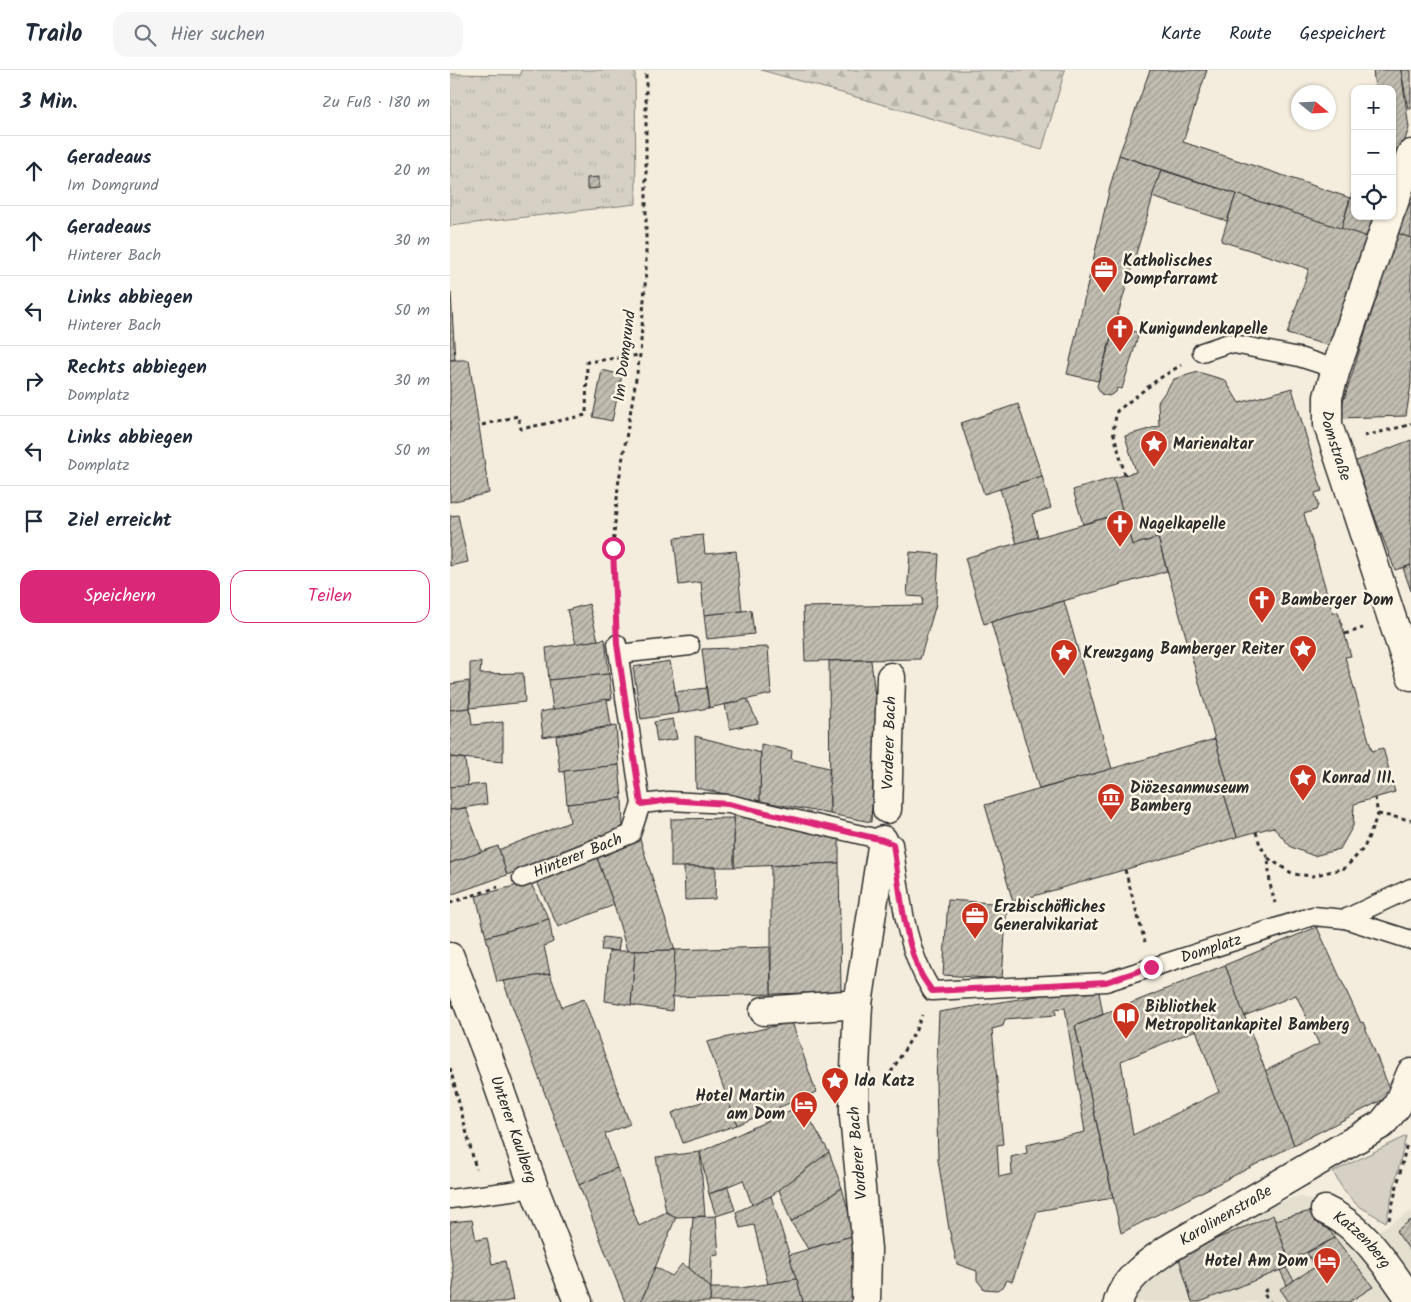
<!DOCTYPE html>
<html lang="de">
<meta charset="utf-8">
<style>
:root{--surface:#fff;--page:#f6f6f7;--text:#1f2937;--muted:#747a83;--line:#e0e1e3;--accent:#db2777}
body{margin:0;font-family:Kalam,sans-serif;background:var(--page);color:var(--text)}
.controls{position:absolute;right:15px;top:15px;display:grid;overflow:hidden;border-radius:10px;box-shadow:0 1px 4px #0004}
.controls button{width:45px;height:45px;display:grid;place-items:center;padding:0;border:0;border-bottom:1px solid var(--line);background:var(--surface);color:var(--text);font:25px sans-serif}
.compass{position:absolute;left:841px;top:15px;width:45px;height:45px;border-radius:50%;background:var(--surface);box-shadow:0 1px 4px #0004;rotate:108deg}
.stop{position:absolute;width:15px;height:15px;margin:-11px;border:4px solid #db2777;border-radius:50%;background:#fff}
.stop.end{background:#db2777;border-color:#fff;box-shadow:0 1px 5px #0008}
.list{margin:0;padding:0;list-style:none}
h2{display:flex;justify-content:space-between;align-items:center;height:65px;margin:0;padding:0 20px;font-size:21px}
h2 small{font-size:16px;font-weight:400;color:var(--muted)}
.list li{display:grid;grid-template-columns:32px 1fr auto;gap:15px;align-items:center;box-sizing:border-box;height:70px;padding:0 20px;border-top:1px solid var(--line)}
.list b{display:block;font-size:19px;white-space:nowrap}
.list p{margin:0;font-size:16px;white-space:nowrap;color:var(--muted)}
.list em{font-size:16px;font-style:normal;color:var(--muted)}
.actions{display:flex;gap:10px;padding:15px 20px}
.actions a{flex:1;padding:11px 0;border:1px solid var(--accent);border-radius:15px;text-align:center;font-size:18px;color:var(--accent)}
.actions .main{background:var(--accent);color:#fff}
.icon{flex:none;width:28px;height:28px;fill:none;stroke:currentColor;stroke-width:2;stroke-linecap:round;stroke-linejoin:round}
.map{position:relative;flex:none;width:961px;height:1232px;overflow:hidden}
header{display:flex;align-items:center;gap:30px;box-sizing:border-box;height:70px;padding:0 25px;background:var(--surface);border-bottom:1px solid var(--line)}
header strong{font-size:24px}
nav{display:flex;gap:28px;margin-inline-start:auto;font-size:18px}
.search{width:350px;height:45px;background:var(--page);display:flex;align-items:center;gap:12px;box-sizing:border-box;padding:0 18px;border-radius:15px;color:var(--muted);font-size:19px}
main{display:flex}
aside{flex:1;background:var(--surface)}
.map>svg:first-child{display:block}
.built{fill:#e5dfd0}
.green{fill:#d6d1c4;stroke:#807e78}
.forest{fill:url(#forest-firs);stroke:#807e78}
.park{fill:url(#park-tufts);stroke:#807e78}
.building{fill:url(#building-hatch);stroke:#2b2b2b;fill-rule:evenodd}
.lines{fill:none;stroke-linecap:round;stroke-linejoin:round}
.lane-casing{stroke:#2b2b2b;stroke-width:21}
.street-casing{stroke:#2b2b2b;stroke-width:31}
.secondary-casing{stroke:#2b2b2b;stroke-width:31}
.path{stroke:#2b2b2b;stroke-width:3;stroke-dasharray:4 4;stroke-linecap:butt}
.lane{stroke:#fcf5e5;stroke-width:18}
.street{stroke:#fcf5e5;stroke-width:28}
.secondary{stroke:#fcf5e5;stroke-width:28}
.route{stroke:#db2777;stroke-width:6}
.labels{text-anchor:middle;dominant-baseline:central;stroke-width:5;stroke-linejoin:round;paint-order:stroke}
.poi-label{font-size:16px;font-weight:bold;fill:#2b2b2b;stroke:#fcf5e5;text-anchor:start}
.street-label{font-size:16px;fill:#2b2b2b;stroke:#fcf5e5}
</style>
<header>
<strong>Trailo</strong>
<div class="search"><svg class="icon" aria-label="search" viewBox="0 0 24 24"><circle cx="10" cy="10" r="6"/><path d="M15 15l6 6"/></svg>Hier suchen</div>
<nav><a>Karte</a><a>Route</a><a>Gespeichert</a></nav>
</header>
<main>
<aside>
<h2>3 Min.<small>Zu Fuß · 180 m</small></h2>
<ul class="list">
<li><svg class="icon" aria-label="ahead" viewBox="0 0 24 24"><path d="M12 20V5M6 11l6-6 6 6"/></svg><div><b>Geradeaus</b><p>Im Domgrund</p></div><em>20 m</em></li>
<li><svg class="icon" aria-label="ahead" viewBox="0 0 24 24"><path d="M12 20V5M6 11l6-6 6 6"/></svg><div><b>Geradeaus</b><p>Hinterer Bach</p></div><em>30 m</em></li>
<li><svg class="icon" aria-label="left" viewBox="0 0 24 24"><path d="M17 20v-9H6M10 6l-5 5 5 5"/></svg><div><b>Links abbiegen</b><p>Hinterer Bach</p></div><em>50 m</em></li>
<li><svg class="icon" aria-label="right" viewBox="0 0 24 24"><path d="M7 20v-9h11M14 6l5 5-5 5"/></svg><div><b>Rechts abbiegen</b><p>Domplatz</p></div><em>30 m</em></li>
<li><svg class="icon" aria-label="left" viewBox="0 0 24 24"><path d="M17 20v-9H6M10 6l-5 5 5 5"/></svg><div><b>Links abbiegen</b><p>Domplatz</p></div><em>50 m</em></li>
<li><svg class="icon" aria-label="arrive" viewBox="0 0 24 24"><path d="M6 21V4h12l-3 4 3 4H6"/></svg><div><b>Ziel erreicht</b></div></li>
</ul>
<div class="actions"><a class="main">Speichern</a><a>Teilen</a></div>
</aside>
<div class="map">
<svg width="961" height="1232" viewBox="0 0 961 1232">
<defs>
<pattern id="forest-firs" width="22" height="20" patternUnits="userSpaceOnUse" patternTransform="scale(1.25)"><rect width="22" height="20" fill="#d6d1c4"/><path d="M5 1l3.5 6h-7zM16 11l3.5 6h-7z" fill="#b8b4a9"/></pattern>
<pattern id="park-tufts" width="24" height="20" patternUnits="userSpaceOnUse" patternTransform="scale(1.25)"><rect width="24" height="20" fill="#d6d1c4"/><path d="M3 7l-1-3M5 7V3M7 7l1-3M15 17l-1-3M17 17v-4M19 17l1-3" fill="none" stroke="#b8b4a9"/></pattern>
<pattern id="building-hatch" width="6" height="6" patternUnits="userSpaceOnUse" patternTransform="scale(1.25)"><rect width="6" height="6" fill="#c2bdb1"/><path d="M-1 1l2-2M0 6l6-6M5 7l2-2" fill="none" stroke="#9e9a90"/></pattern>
</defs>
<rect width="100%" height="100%" fill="#f4edde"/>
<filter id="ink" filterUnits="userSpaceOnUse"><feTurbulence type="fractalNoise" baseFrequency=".02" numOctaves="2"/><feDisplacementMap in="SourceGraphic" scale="10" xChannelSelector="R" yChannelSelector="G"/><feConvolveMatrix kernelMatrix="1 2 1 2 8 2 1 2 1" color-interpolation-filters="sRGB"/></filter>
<g filter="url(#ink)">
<polygon class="built" points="849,1126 895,1142 923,1164 961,1141 961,1232 663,1232 775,1152"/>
<polygon class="green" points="956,1066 936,1152 907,1135 894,1121 883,1102"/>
<polygon class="forest" points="311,0 615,0 592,80"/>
<polygon class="park" points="71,0 185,0 186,134 0,156 0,4 71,5"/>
<g class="building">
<polygon points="700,0 757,0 733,72 900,128 891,159 669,85"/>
<polygon points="923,0 951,0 959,58 942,109 942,19 925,19"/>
<polygon points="951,0 961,0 961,39 958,39"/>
<polygon points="669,85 711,100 648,311 617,304 660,117"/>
<polygon points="711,100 786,124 777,151 702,127"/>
<polygon points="149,107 149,118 137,119 137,108"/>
<polygon points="905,114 905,146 929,146 921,168 891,159"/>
<polygon points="961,120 961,168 947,163"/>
<polygon points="786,124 921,168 884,277 837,264 859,199 771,171"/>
<polygon points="947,163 961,168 961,314 956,346 888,348"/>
<polygon points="0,223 1,223 5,290 0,290"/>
<polygon points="665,256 689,263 672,319 667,318 666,322 659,326 651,324 647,316"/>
<polygon points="0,290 19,290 39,423 0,432"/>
<polygon points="152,300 172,305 162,351 143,347"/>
<polygon points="748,302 775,310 789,333 842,318 872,421 865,423 868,435 866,440 854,444 883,544 888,542 901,586 895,587 922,681 933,678 945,722 904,734 903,756 890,779 864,786 841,777 823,757 787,767 774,724 780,722 708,468 682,475 663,408 686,402 675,366 709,356 708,332 724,309"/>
<polygon points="568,334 592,406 534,424 511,353"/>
<polygon points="961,370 961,495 945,500 904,392"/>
<polygon points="592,406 601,438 582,444 588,467 567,474 550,419"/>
<polygon points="663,408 673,443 633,454 623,420"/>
<polygon points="673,443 682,475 708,468 717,501 534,554 515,488"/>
<polygon points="8,445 18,492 0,496 0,446"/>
<polygon points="253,465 255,484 286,481 292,541 254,545 251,512 229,515 224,468"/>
<polygon points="460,482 489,484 486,534 470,589 355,591 353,537 472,535 473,527 457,526"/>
<polygon points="961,495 961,521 953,498"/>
<polygon points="614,531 662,699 589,719 541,552"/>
<polygon points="139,534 148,570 126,574 117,540"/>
<polygon points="301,540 304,564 257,569 254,545"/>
<polygon points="155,569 159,604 99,610 96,578"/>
<polygon points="318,577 321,624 259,638 252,579"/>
<polygon points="421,590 427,645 421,752 380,744 379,591"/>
<polygon points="220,591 229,643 191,649 183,597"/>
<polygon points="31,592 30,604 73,603 75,632 20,638 20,593"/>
<polygon points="159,604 162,629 103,640 99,610"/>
<polygon points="19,611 20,638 0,640 0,614"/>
<polygon points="256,618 259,638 229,643 225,622"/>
<polygon points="157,629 161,656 93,667 90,642"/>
<polygon points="297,629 308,653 280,659 275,635"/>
<polygon points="20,638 22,655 53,652 53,692 0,687 0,640"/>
<polygon points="223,649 227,669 207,672 204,652"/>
<polygon points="166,656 169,695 110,702 106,666"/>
<polygon points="245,666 311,683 310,731 246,718"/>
<polygon points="765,669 780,722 774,724 787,767 563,832 535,735"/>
<polygon points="311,674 342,681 341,689 379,698 380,744 310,731"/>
<polygon points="0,687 15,689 18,716 0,717"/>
<polygon points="169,695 172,728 117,734 114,701"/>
<polygon points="35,714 37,734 0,740 0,717"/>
<polygon points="172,728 173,759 57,805 48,780 120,752 117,734"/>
<polygon points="16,738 32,782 0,793 0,740"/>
<polygon points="284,739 389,770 389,793 284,797"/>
<polygon points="284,748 284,797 221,797 221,749"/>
<polygon points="189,766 225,880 177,881 164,835 146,785"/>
<polygon points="48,776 57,805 0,825 0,793"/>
<polygon points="146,785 164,835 108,857 87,812"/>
<polygon points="389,793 391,922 321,924 321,796"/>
<polygon points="234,797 266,797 265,829 235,830"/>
<polygon points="80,812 99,849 36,867 26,826"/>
<polygon points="498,830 557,834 552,909 493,905"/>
<polygon points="99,849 103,872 94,876 100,904 47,912 36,867"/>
<polygon points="867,857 911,953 913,952 942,1025 844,1075 815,1001 869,974 846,925 794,946 775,895"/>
<polygon points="153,867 170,869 168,881 151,880"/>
<polygon points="320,877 321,924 222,927 225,880"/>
<polygon points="225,880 222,941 181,935 185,881"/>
<polygon points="159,881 185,881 181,935 155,931"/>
<path d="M775,895l69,180 -173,88 -46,-207zM746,960l23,62 -86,43 -12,-74z"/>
<polygon points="100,904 112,937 134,929 180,1054 155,1064 167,1098 129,1115 53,911"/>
<path d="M648,917l5,27 -28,12 38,172 -76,13 -25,71 -5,-2 -4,7 -6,3 -13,-1 -7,-9v-9l-20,-7 -8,-35 -11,-69 -2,-77 3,-71 123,-20zM615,938l20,124 -59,13 1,8 -16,4 1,17 -13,3 -2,-32 6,-1 -11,-115 11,-3 2,-7 51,-4 -1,-6z"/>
<polygon points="342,952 366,1022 287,1055 257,972"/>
<polygon points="275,1023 287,1055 233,1073 222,1043"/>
<polygon points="352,1035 379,1082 321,1126 302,1135 293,1110 259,1124 250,1082"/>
<polygon points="250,1082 255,1146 226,1147 216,1142 206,1087"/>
<polygon points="379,1082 392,1118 341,1152 329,1120"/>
<polygon points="167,1098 189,1156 216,1142 226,1147 191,1232 175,1232 129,1115"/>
<polygon points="278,1117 285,1140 266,1146 259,1124"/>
<polygon points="392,1118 405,1165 358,1179 341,1152"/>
<polygon points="321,1126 347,1209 318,1214 304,1155 290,1158 286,1142"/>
<polygon points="865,1140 885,1168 839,1191 825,1150"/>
<polygon points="823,1145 841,1196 750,1232 742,1232 728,1185"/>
<polygon points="266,1146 269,1185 262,1186 261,1218 239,1198 243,1147"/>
<polygon points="22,1150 26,1170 37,1168 42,1194 55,1191 63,1230 54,1232 1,1232 4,1209 0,1178 0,1152"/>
<polygon points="961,1150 961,1182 946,1161"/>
<polygon points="405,1165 403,1230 400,1232 353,1232 339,1185"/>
<polygon points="885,1168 923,1217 899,1232 839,1232 830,1219 865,1197 857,1183"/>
<polygon points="232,1194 239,1198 261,1218 260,1232 191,1232 205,1197 222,1206"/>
<polygon points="836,1198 844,1210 837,1215 830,1200"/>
<polygon points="347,1209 353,1232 260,1232 261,1218 291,1218"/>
</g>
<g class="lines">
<defs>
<g id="lane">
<polyline points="752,282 779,273 849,287 886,299"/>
<polyline points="169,584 240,576"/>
<path id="s1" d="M191,734l28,-3 60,3 154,36 10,4c8,50 11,103 39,147l174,-9 207,-66 32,3 66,21"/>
<path id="s2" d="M72,808l109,-44 10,-30 -24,-160"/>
<polyline points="895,849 961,818"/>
<polyline points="0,1129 84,1118"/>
</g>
<g id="street">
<polyline points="942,138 961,84"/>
<path id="s3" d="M939,146l-53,153 -8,28v28l83,251"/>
<path id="s4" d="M437,739l4,-132"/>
<polyline points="314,941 408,934"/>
<path id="s5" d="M875,1140c40,18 61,55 86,90"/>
<polyline points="416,1232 417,1179 404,1047 404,1021 408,934 433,770"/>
<path id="s6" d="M668,1232c7,-24 30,-39 50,-53l214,-125 15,-18 14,-33"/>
</g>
<g id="secondary">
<path id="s7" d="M0,887l37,96 47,135 44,114"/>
</g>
</defs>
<use href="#lane" class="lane-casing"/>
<use href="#street" class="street-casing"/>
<use href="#secondary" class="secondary-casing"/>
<g class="path">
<polyline points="32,355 68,346 71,359 136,345 137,292 190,285"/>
<polyline points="914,366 959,355 961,353"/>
<polyline points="675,405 663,361 667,341 707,310 731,295"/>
<polyline points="166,550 163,478 168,416 190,285 196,202 196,0"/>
<polyline points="895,564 913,558"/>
<polyline points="928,744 961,750"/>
<polyline points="806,762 810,775 818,788 820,814 825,833"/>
<polyline points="818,788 843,804 862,806 895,798 914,778 928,744 925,728"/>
<polyline points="675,800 695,872"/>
<polyline points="0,833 48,817"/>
<polyline points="0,998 26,1099"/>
<polyline points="437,1009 465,962 472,945"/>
<polyline points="939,1150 957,1073"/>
<polyline points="817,1219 813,1223 820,1232"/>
</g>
<use href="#lane" class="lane"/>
<use href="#street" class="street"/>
<use href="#secondary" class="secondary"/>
</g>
</g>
<g class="lines" filter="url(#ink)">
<path class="route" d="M163,478l4,96 24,160 28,-4 59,4 155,36 10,4c6,38 11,97 28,130 3,6 7,11 11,17l174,-9 45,-15"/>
</g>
<defs>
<symbol id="office-pin" viewBox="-11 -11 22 30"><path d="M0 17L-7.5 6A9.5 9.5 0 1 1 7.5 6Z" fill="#c8321e" stroke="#fcf5e5"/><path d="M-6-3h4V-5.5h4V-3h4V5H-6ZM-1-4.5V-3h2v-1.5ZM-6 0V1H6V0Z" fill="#fff"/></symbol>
<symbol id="church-pin" viewBox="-11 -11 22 30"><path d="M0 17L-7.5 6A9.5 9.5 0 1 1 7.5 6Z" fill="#c8321e" stroke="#fcf5e5"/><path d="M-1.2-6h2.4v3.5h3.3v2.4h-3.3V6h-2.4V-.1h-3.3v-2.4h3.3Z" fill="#fff"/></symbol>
<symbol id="sight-pin" viewBox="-11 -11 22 30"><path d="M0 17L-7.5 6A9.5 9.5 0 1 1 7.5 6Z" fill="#c8321e" stroke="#fcf5e5"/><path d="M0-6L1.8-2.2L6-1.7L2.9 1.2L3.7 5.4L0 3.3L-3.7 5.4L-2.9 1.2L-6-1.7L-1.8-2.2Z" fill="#fff"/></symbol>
<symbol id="museum-pin" viewBox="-11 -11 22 30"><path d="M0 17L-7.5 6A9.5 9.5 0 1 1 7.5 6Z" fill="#c8321e" stroke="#fcf5e5"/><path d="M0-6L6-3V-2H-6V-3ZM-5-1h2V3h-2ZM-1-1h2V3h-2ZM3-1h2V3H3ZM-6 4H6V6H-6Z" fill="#fff"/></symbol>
<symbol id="library-pin" viewBox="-11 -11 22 30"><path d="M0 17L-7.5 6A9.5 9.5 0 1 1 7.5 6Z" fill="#c8321e" stroke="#fcf5e5"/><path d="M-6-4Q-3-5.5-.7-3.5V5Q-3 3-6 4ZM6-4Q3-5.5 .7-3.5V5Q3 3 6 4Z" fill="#fff"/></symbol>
<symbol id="hotel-pin" viewBox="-11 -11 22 30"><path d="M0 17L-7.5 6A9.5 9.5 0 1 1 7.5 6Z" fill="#c8321e" stroke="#fcf5e5"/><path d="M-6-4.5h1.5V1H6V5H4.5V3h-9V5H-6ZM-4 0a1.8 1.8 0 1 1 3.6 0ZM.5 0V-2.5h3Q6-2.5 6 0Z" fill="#fff"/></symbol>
</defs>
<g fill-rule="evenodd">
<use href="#office-pin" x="638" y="184" width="32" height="43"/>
<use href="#church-pin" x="654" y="243" width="32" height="43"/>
<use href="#sight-pin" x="688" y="358" width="32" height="43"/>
<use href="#church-pin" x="654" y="438" width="32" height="43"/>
<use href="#church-pin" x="796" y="514" width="32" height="43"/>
<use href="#sight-pin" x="837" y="563" width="32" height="43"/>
<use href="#sight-pin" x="598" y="567" width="32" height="43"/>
<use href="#sight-pin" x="837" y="692" width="32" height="43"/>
<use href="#museum-pin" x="645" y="711" width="32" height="43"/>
<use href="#office-pin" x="509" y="830" width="32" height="43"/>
<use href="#library-pin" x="660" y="930" width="32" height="43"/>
<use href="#sight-pin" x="369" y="995" width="32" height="43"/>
<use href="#hotel-pin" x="338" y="1019" width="32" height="43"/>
<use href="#hotel-pin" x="861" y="1175" width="32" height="43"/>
</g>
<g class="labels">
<g class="poi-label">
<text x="673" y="191">Katholisches<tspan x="673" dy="18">Dompfarramt</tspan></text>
<text x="689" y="259">Kunigundenkapelle</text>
<text x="723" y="374">Marienaltar</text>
<text x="689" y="454">Nagelkapelle</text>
<text x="831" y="530">Bamberger Dom</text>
<text x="834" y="579" text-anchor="end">Bamberger Reiter</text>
<text x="633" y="583">Kreuzgang</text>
<text x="872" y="708">Konrad III.</text>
<text x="680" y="718">Diözesanmuseum<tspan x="680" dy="18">Bamberg</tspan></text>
<text x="544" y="837">Erzbischöfliches<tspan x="544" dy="18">Generalvikariat</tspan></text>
<text x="695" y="937">Bibliothek<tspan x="695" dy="18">Metropolitankapitel Bamberg</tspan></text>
<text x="404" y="1011">Ida Katz</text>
<text x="335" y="1026" text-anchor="end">Hotel Martin<tspan x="335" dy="18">am Dom</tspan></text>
<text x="858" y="1191" text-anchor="end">Hotel Am Dom</text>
</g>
<g class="street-label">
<text transform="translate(175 286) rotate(-83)">Im Domgrund</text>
<text stroke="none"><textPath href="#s3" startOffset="241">Domstraße</textPath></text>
<text stroke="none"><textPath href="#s4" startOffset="66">Vorderer Bach</textPath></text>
<text stroke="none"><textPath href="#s2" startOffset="60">Hinterer Bach</textPath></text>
<text stroke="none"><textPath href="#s1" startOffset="695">Domplatz</textPath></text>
<text stroke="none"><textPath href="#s7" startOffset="184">Unterer Kaulberg</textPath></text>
<text transform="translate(408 1083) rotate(-95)">Vorderer Bach</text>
<text stroke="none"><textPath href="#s6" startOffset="141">Karolinenstraße</textPath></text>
<text stroke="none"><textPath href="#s5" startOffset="48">Katzenberg</textPath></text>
</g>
</g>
</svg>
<div class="controls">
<button>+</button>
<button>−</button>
<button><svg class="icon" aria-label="locate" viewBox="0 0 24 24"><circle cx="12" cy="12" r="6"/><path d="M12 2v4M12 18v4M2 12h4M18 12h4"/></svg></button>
</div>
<svg class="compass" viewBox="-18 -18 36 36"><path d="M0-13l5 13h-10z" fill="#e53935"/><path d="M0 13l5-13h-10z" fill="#747a83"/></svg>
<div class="stop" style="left:163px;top:478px"></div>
<div class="stop end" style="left:701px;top:897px"></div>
</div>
</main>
